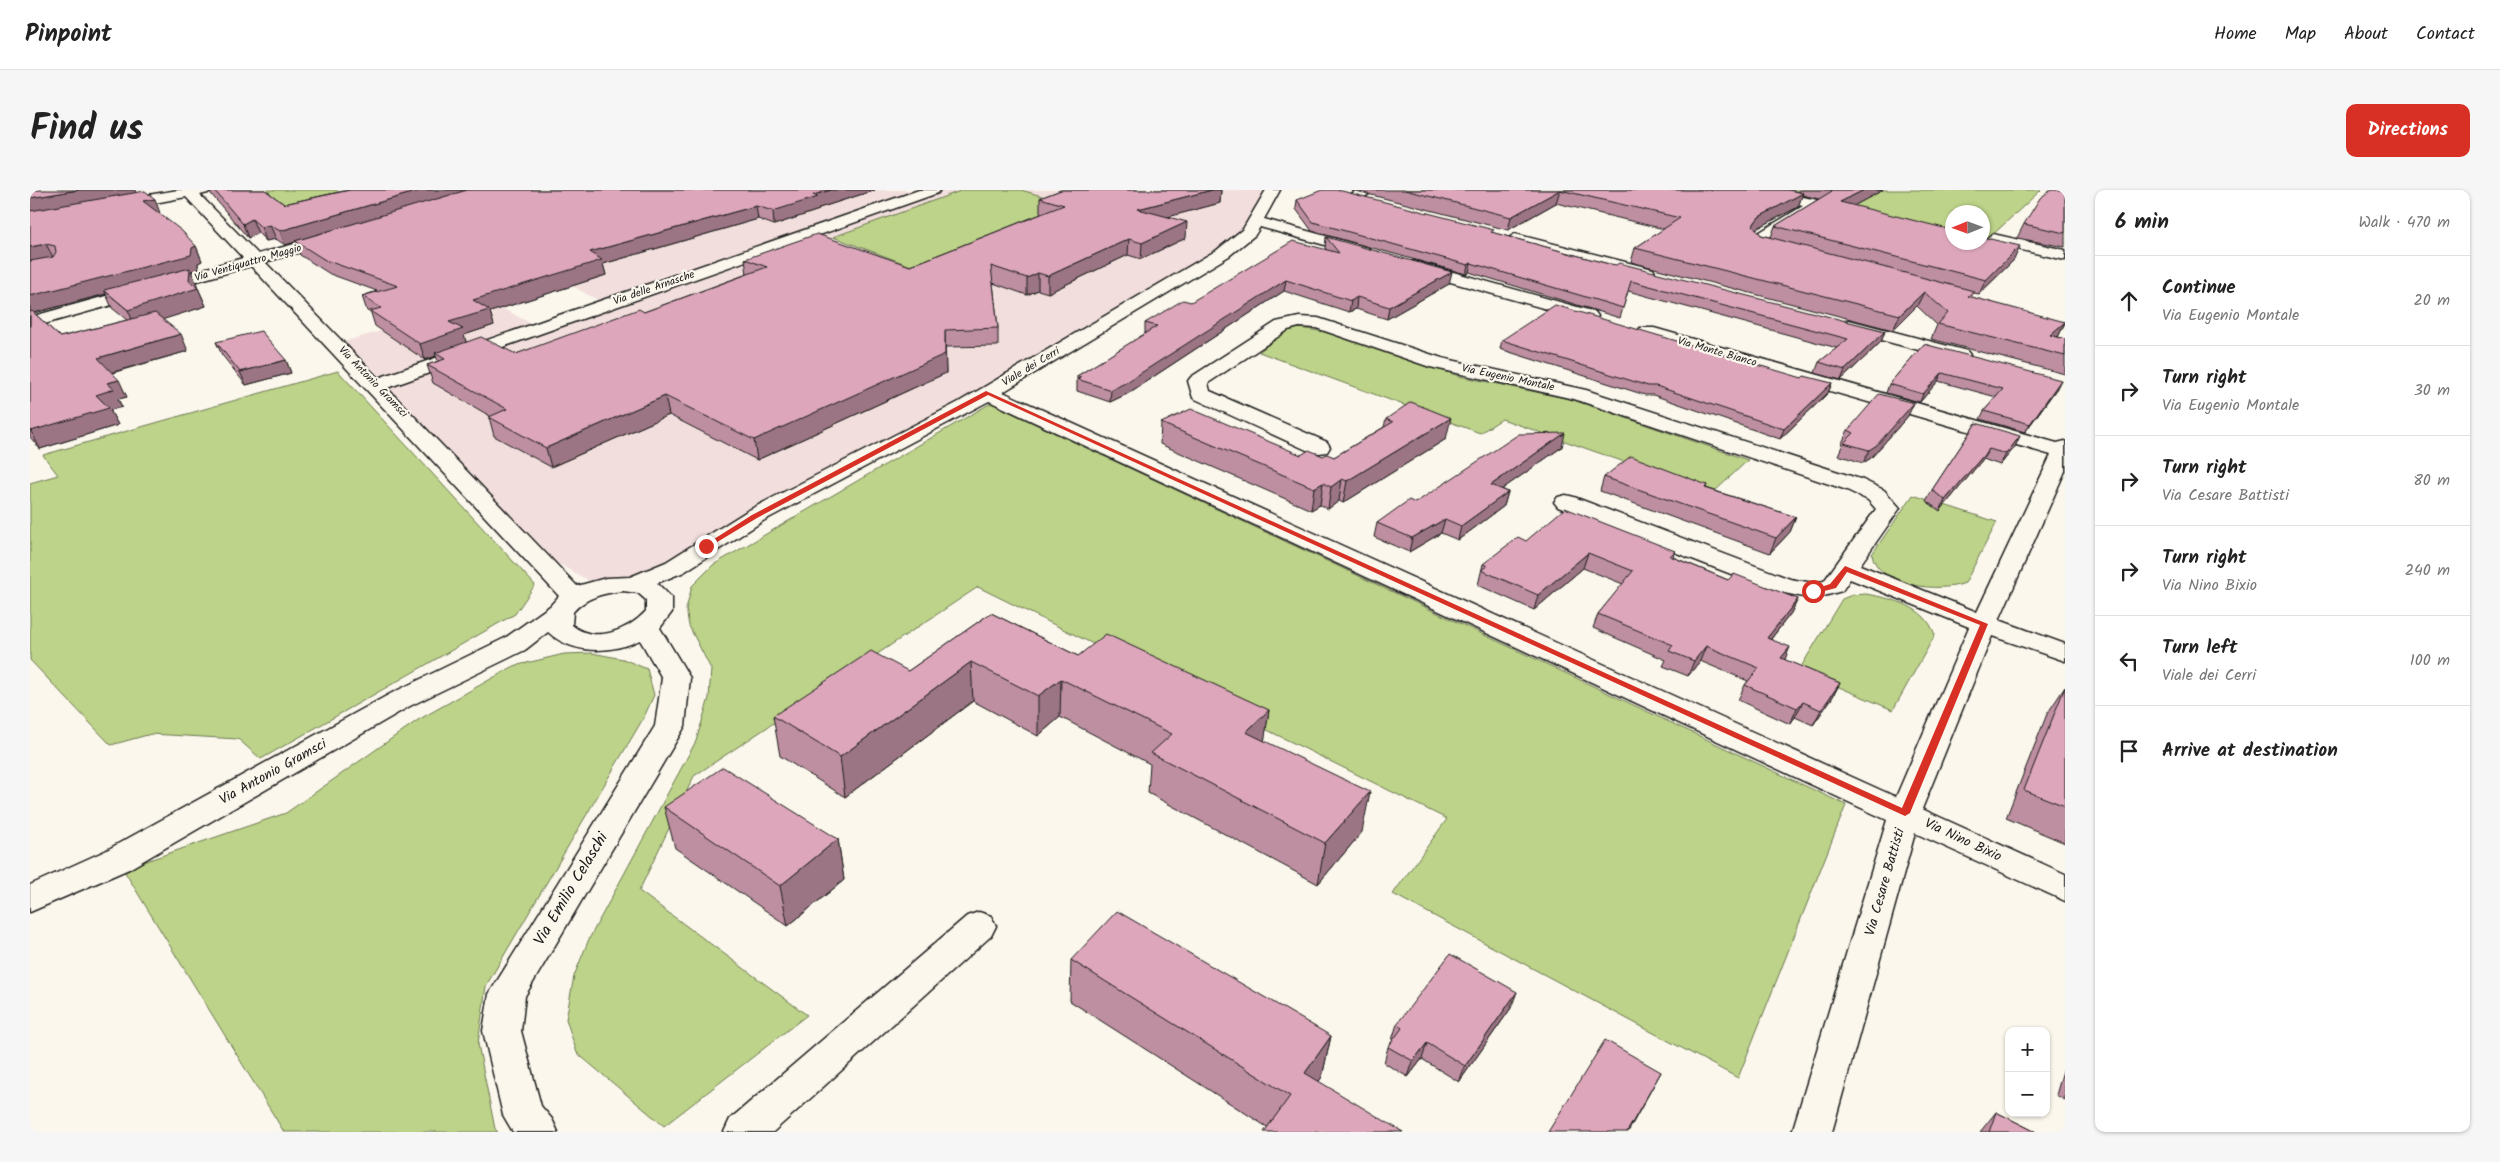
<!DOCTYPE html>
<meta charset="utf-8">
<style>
:root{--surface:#fff;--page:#f6f6f6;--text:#222;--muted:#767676;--line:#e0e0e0;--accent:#d93025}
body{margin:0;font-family:Kalam,sans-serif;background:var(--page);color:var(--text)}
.controls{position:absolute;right:15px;bottom:15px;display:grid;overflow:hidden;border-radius:10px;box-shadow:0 1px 4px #0004}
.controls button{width:45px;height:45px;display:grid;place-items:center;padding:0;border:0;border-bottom:1px solid var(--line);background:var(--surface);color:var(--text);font:25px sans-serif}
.compass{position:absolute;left:1915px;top:15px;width:45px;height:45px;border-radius:50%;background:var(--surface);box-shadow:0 1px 4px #0004;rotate:269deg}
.stop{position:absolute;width:15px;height:15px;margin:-11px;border:4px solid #d93025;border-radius:50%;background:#fff}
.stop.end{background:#d93025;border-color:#fff;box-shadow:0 1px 5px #0008}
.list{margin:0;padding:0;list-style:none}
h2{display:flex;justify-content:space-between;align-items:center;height:65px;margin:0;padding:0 20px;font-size:21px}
h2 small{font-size:16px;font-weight:400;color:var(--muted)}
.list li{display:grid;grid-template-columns:32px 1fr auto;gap:15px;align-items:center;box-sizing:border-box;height:90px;padding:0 20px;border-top:1px solid var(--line)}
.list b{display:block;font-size:19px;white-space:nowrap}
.list p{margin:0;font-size:16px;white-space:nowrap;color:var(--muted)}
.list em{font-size:16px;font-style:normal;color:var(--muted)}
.icon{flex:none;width:28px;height:28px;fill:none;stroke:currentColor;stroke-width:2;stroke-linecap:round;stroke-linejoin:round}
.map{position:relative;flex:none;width:2035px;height:942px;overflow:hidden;border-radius:10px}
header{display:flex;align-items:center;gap:30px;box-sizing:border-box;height:70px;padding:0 25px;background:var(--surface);border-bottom:1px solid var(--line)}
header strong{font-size:24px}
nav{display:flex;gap:28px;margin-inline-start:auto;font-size:18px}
.intro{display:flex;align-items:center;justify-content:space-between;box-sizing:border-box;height:120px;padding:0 30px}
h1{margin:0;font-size:35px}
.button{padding:12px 22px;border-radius:10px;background:var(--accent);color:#fff;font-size:18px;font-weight:700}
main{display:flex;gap:30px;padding:0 30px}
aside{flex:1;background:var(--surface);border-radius:10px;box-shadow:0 1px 4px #0004}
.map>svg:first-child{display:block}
.built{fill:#f2dfdd}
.green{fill:#bdd389;stroke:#6c7852}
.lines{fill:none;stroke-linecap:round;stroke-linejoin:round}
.minor-casing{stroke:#1c1c1c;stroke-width:3}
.minor{fill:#fbf7ec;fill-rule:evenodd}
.wall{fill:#be8fa1;stroke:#1c1c1c;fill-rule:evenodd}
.shaded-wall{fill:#9b7483;stroke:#1c1c1c}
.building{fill:#dda6bb;stroke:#1c1c1c}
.route{fill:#d93025}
.labels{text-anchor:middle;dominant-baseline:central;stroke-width:4.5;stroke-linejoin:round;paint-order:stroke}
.far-street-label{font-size:11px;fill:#1c1c1c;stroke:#fbf7ec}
.street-label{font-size:14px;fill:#1c1c1c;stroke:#fbf7ec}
.near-street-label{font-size:16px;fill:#1c1c1c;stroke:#fbf7ec}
</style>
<header>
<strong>Pinpoint</strong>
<nav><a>Home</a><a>Map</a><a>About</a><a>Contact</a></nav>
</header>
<div class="intro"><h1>Find us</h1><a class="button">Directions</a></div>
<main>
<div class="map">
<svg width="2035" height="942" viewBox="0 0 2035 942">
<rect width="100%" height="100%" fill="#fbf7ec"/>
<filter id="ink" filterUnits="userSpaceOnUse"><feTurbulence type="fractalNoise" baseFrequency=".02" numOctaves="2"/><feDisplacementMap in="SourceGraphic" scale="10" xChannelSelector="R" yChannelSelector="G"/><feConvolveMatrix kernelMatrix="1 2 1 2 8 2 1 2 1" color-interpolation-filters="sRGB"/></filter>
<g filter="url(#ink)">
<polygon class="built" points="467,0 1239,0 1214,41 1202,54 932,215 673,354 598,390 565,394 509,363 313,152 456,110 506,136 573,113 475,59"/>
<g class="green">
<polygon points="237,0 306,0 311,4 253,16"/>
<polygon points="933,0 991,0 1036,13 1021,27 892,80 803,47"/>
<polygon points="1751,0 2011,0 1957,50 1953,49 1952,22 1922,22 1922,43 1742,4"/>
<polygon points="1269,138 1296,142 1429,186 1544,210 1718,270 1683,303 1472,229 1450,243 1229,162 1254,142"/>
<polygon points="308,181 505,395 485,424 231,569 208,549 121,544 81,555 0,470 0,293 28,285 13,265"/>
<polygon points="961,213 1816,615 1708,888 1363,704 1417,629 948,397 664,586 609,701 777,825 634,936 547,863 536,829 544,786 559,749 666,551 679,508 681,479 659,436 656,419 662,396 683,375"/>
<path d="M1883,305l84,27 -32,61c-24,10 -88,4 -93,-29z"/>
<path d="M1836,404c28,5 59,12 69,41l-42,75 -94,-40 43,-71 10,-4z"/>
<polygon points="562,463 593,469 617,479 624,505 614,527 456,796 448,854 465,939 468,942 254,942 93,679 256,623 388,530 484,476 534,464"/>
</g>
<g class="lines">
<defs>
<g id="minor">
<path d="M148,0h32l-2,3 -8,2 58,59 76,-21 6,2 2,3 -2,3 -75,21 113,116 541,-188h21l-2,3 -551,195 190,198 29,-8 24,-1 36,-15 81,-51 210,-108 260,-153 26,-21 23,-39h14l-16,29 105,29 2,3 -2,3h-12l-97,-27 -5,8 -26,21 -226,136 893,405 73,-170 -119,-48 -8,12 -29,8 -38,-8 -217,-84 -4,-5 4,-5 8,-2 8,2 216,82 23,4 11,-2 52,-72 -8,-9 -21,-10 -273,-91 -144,-32 -114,-39 -17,-1 -11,3 -80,53 2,8 117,51 3,5 -3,5 -8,1 -8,-1 -118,-54 -5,-17 3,-4 85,-55 23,-5 19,1 124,40 144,32 277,90 21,10 16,18 -40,57 117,47 74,-157 -411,-119 -2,-4 2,-4h14l403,115 8,-2v30l-66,149 66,24v17l-73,-25 -70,173 143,65v27l-150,-68 -83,299h-40l95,-312 -898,-419 -226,120 -79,51 -27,11 15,15v14l-12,16 30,50 -5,48 -160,270 -4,35 20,75 11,13 6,13h-45l-10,-17 -20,-84 6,-37 166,-268 7,-48 -22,-38c-29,14 -67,15 -92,-8l-23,18 -115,56 -281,163 -99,43v-27l75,-34 285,-157 115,-56 45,-32 9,-10 -308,-330 -221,62v-11l213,-59 -57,-61 -68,13 -8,-5 8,-5zM593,401l15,2 8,7v11c-18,20 -52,33 -74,14l1,-13c13,-15 31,-19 50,-21z"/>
<polygon points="1327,0 1346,0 1329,10 1319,10 1317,7"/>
<path d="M1749,2l43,9 3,3 -58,35 25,9 2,3 -2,3c-14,4 -34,-5 -42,-16l53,-32 -29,-7 -2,-3 2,-3z"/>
<polygon points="1485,44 1623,79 1625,83 1623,87 1617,88 1479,52 1477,49"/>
<polygon points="1963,44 2035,60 2035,70 1957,52 1955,49"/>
<polygon points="1384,71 1565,122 1568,126 1565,130 1559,131 1378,80 1376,76 1378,72"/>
<polygon points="1819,130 1937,161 1940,165 1937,169 1930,171 1813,140 1810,136 1813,132"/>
<polygon points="949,722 961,726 966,736 961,746 743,942 694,942 700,929 937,726"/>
</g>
</defs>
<use href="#minor" class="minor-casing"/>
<use href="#minor" class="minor"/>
</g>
<g class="wall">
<path d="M0,0l107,3 23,20h-1l37,33 6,15 -4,2v7l-7,1 6,14v2l1,1 8,18 -43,13 25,32 -76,22 15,24 -9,2 4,8 -12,3 8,15 -78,24 -10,-12zM76,104l6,14 15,12 -67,17 -26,-24z"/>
<polygon points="180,0 235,0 254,14 318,0 317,0 845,0 789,18 789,20 744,35 728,29 573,74 576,85 460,122 464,135 434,145 436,152 486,164 614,122 717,84 715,69 880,76 1011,24 1010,23 1010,8 1031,0 1191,0 1190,13 1137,27 1156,48 1111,69 1098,65 1018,103 1008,100 997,105 963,93 968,138 968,156 915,157 916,183 727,270 639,225 521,277 464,246 459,227 460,226 403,193 397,175 408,171 406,166 395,170 345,136 341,123 337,121 332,106 347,101 300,84 270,65 266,52 255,55 246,49 236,51 228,43 218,48 181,4"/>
<path d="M1322,0h436l10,2 1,-2h84l-30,16 161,54 -35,34 -6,-1 -2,4 94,26 -7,14 7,2v35l-134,-35 6,-14 -20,-19 -24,24 -262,-68 4,-14 29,-19 -108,-26 -48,27zM1772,5l17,4 -44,27 -4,11 -10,-2 -5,-6 42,-22z"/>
<polygon points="2035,0 2035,57 1987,48 1994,34"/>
<polygon points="1267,10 1464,43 1575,73 1855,141 1851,152 1811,190 1785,183 1789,172 1807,158 1598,101 1590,128 1439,82 1436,84 1282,41 1266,19"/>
<polygon points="1296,47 1419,94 1357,129 1326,119 1319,122 1254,101 1097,204 1080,212 1047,201 1047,186 1115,144 1115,133 1161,112 1297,60 1295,58"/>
<polygon points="1472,150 1772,188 1802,193 1798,203 1750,249 1623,205 1615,205 1470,159"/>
<polygon points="186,152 256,170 261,183 216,195 192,165"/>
<polygon points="1894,154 2027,198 1995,242 1950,229 1954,221 1966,207 1908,191 1890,212 1856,203 1859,194"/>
<polygon points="1878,226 1841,268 1833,273 1808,265 1813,254 1812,253 1818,240"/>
<polygon points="1356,229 1416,249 1313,313 1309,311 1298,319 1290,315 1281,320 1130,254 1131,233 1271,265 1304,267 1354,237"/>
<polygon points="1946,233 1985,257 1970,275 1953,269 1910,321 1896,311 1902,300"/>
<polygon points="1532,257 1472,299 1478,302 1474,316 1428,350 1411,343 1379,362 1344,347 1347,333 1385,313"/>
<polygon points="1574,287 1677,295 1676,298 1766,327 1760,342 1740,363 1570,301"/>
<polygon points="1496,351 1645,361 1643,367 1698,390 1768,409 1761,423 1741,449 1755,470 1810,493 1802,508 1783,535 1765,527 1760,534 1708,510 1715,495 1718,491 1670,471 1658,486 1633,476 1636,470 1563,438 1568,424 1593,394 1553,378 1504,420 1448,395 1453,374"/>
<polygon points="961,423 1048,466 1239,520 1234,551 1332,642 1288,694 1118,603 1120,574 1030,527 1008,546 943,511 815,607 750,566 743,526 878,481"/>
<polygon points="2035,497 2035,653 1976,628 2017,524"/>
<polygon points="634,617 808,649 814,690 758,736 645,658"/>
<polygon points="1041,770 1301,846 1292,887 1289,891 1237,937 1040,811"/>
<polygon points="1481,818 1429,892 1392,869 1378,887 1354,873 1358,857 1363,850 1362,850 1367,834"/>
<polygon points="2035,874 2035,910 2026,905"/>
<polygon points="1966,922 2006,942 1950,942"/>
</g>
<g class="shaded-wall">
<polygon points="48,0 105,0 107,5 0,23 0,8"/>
<polygon points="392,0 441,0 265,51 266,52 255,55 250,41"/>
<polygon points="801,0 845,0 789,18 789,20 744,35 743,21 783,5"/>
<polygon points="1182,0 1191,0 1190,13 1108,35 1108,19"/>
<polygon points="1530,0 1526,13 1478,40 1481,27"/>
<polygon points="1834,0 1853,0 1805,26 1810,12"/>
<polygon points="1773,3 1768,17 1724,40 1723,35 1729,27"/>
<polygon points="125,9 130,23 119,25 113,11"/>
<polygon points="726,16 728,29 573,74 576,85 460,122 464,135 434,145 437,155 405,163 406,166 395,170 390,154 419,132 443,110 560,62"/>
<polygon points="222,29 228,43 218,48 213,34"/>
<polygon points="1157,32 1156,48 1111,69 1112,53"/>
<polygon points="240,35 246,49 236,51 231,37"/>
<polygon points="1099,49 1098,65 1018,103 1018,86"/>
<polygon points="16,54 24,69 0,73 0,57"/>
<polygon points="166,56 172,71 168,73 168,80 161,81 167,95 167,99 168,98 176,116 106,138 98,120 74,100 76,104 0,124 0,106 162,58"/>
<polygon points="1990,56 1984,70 1949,104 1956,90"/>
<polygon points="1441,73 1439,82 1436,84 1438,75"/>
<polygon points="1422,82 1419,94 1357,129 1359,117"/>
<polygon points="1008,83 1008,100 997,105 997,88"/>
<polygon points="1256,90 1254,101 1097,204 1080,212 1081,200"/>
<polygon points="1894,102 1887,116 1863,140 1870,125"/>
<polygon points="1327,107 1326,119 1319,122 1321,111"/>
<polygon points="2035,132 2028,147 2020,145"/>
<polygon points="915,140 916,183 727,270 724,250"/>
<polygon points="1855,141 1851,152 1811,190 1815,180"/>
<polygon points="151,144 158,161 76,184 68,168"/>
<polygon points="256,170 261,183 216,195 210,182"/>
<polygon points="1912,183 1908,191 1890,212 1893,204"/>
<polygon points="89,190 97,207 88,209 92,217 80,220 88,235 10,259 1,241 66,205 77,193"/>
<polygon points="2031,190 2027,198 1995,242 2000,234"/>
<polygon points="1802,193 1798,203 1750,249 1754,239"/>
<polygon points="635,206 639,225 521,277 516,258"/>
<polygon points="1884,213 1878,226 1841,268 1833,273 1839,260"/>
<polygon points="1421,228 1416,249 1313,313 1317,291"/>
<polygon points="1535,243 1532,257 1458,309 1461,295"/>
<polygon points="1990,246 1985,257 1970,275 1976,264"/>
<polygon points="1959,259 1953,269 1910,321 1915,310"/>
<polygon points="1312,289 1309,311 1298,319 1301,297"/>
<polygon points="1293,293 1290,315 1281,320 1284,298"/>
<polygon points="1478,302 1474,316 1428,350 1431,336"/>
<polygon points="1766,327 1760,342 1740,363 1746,348"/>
<polygon points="1415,329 1411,343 1379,362 1382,348"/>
<polygon points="1558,363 1553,378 1504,420 1508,405"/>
<polygon points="1768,409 1761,423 1730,463 1737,448"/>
<polygon points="1676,456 1670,471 1658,486 1664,471"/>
<polygon points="1760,457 1754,472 1751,468"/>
<polygon points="941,472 943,511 815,607 810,567"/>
<polygon points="1031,489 1030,527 1008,546 1008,506"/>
<polygon points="1810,493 1802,508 1783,535 1791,520"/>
<polygon points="1773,512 1765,527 1760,534 1767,518"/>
<polygon points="1239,520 1233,560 1216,542"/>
<polygon points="1340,602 1332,642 1288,694 1295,653"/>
<polygon points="808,649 814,690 758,736 750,696"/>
<polygon points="1487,802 1481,818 1429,892 1435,876"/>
<polygon points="1301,846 1292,887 1267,923 1275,883"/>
<polygon points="1397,853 1392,869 1378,887 1383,871"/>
<polygon points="1631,882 1598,942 1597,942"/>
</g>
<g class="building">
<polygon points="0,0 48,0 0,8"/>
<polygon points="184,0 235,0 254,14 320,0 392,0 250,41 240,35 231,37 222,29 213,34"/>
<polygon points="437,0 801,0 783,5 788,7 743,21 726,16 560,62 572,70 443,110 459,120 419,132 433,139 390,154 340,121 351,118 332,106 368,96 295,70 265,51"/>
<polygon points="1031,0 1182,0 1108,19 1157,32 1112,53 1099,49 1018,86 1008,83 997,88 961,76 968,138 915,140 915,164 724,250 635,206 516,258 459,227 477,219 397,175 415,169 405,163 451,147 486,164 609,119 614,122 737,77 715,69 787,44 880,76 1034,15 1010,8"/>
<polygon points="1292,0 1308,0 1464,40 1461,42 1575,73 1586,75 1589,73 1855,141 1815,180 1789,172 1818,149 1601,91 1593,118 1441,73 1438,75 1283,32 1267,10"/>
<polygon points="1375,0 1758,0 1773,3 1729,27 1723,35 1731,45 1944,101 1938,106 2035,132 2020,145 2035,149 2035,166 1908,134 1918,123 1894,102 1870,125 1605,58 1650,28 1530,0 1481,27"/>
<polygon points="1801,0 1834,0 1810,12 1922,40 1922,52 1952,52 1952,47 1990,56 1956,90 1745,36 1802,1"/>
<polygon points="2021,0 2035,0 2035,43 1994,34 2010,8"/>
<polygon points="115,1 125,9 113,11 152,41 166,56 162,58 161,65 0,106 0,71 23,67 26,62 25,56 16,54 0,57 0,21"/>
<polygon points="1296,47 1422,82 1359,117 1327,107 1321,111 1256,90 1097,192 1081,200 1047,189 1051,187 1047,186 1127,136 1115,133 1153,110 1161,112 1263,51 1309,63"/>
<polygon points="160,78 159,91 168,98 98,120 74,100"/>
<polygon points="1525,115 1772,188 1774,186 1802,193 1754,239 1626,196 1618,196 1472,150"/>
<polygon points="2,121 30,147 125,123 151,144 68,168 89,190 77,193 84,199 66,205 79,218 1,241 0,240 0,122"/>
<polygon points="231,141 256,170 210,182 186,152"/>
<polygon points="1894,154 2031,190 2000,234 1954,221 1973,199 1912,183 1893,204 1859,194"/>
<polygon points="1849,204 1884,213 1847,255 1839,260 1814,253 1824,243 1818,240"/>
<polygon points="1381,212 1421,228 1317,291 1312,289 1301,297 1293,293 1284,298 1131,233 1161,219 1271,265 1279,260 1293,266 1297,264 1304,267 1363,232 1356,229"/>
<polygon points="1946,233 1990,246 1976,264 1959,259 1915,310 1902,300"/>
<polygon points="1535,243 1461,295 1478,302 1431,336 1415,329 1382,348 1347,333 1379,310 1385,313 1489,244"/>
<polygon points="1601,266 1677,295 1675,298 1766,327 1746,348 1574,287"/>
<polygon points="1535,318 1645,361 1640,366 1698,390 1704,384 1768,409 1737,448 1760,457 1751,468 1810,493 1791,520 1773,512 1767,518 1715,495 1729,478 1676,456 1664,471 1639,461 1643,455 1568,424 1603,381 1558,363 1508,405 1451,380 1457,376 1453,374 1488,347 1496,351"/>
<polygon points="961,423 1048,466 1076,444 1239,520 1216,542 1340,602 1295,653 1121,563 1142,544 1031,489 1008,506 941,472 810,567 743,526 841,461 878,481"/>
<polygon points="2035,497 2035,616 1994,600"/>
<polygon points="693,577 808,649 750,696 634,617"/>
<polygon points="1087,721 1301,846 1275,883 1373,942 1234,942 1260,906 1041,770"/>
<polygon points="1420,764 1487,802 1435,876 1397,853 1383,871 1358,857 1372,838 1367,834"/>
<polygon points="1575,850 1631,882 1597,942 1518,942"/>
<polygon points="1966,922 2006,942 1959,942"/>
</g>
</g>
<polygon class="route" points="956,201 1872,618 1950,435 1817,382 1806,398 1783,404 1779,401 1800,394 1815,376 1958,434 1880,623 1875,626 958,205 727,328 679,357 673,356 722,325"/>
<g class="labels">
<g class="far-street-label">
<text transform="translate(218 73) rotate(-16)">Via Ventiquattro Maggio</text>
<text transform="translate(624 98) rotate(-19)">Via delle Arnasche</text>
<text transform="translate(1687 162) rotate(16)">Via Monte Bianco</text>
<text transform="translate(1001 177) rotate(-31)">Viale dei Cerri</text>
<text transform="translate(1478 188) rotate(12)">Via Eugenio Montale</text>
<text transform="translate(343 192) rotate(46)">Via Antonio Gramsci</text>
</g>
<g class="street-label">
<text transform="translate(243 582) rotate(-29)">Via Antonio Gramsci</text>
<text transform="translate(1933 650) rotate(25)">Via Nino Bixio</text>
<text transform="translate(1855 692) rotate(-74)">Via Cesare Battisti</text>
</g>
<g class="near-street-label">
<text transform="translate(541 699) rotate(-59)">Via Emilio Celaschi</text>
</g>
</g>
</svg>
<div class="controls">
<button>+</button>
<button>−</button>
</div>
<svg class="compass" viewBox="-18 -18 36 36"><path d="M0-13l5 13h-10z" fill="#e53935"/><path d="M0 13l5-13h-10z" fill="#767676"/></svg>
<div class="stop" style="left:1783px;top:401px"></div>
<div class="stop end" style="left:676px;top:356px"></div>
</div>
<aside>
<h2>6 min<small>Walk · 470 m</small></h2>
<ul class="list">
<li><svg class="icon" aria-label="ahead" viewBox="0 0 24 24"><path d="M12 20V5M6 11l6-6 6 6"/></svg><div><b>Continue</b><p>Via Eugenio Montale</p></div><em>20 m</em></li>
<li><svg class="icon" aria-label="right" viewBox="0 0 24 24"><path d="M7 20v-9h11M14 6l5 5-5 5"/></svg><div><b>Turn right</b><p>Via Eugenio Montale</p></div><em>30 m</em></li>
<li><svg class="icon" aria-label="right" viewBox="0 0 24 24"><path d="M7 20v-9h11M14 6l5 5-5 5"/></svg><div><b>Turn right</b><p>Via Cesare Battisti</p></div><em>80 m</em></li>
<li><svg class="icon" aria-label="right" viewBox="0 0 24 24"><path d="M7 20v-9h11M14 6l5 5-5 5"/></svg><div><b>Turn right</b><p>Via Nino Bixio</p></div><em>240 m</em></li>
<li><svg class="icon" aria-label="left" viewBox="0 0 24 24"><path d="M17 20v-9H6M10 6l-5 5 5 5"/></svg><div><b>Turn left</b><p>Viale dei Cerri</p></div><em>100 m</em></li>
<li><svg class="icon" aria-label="arrive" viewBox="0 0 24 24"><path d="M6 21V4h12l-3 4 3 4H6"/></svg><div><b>Arrive at destination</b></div></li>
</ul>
</aside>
</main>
